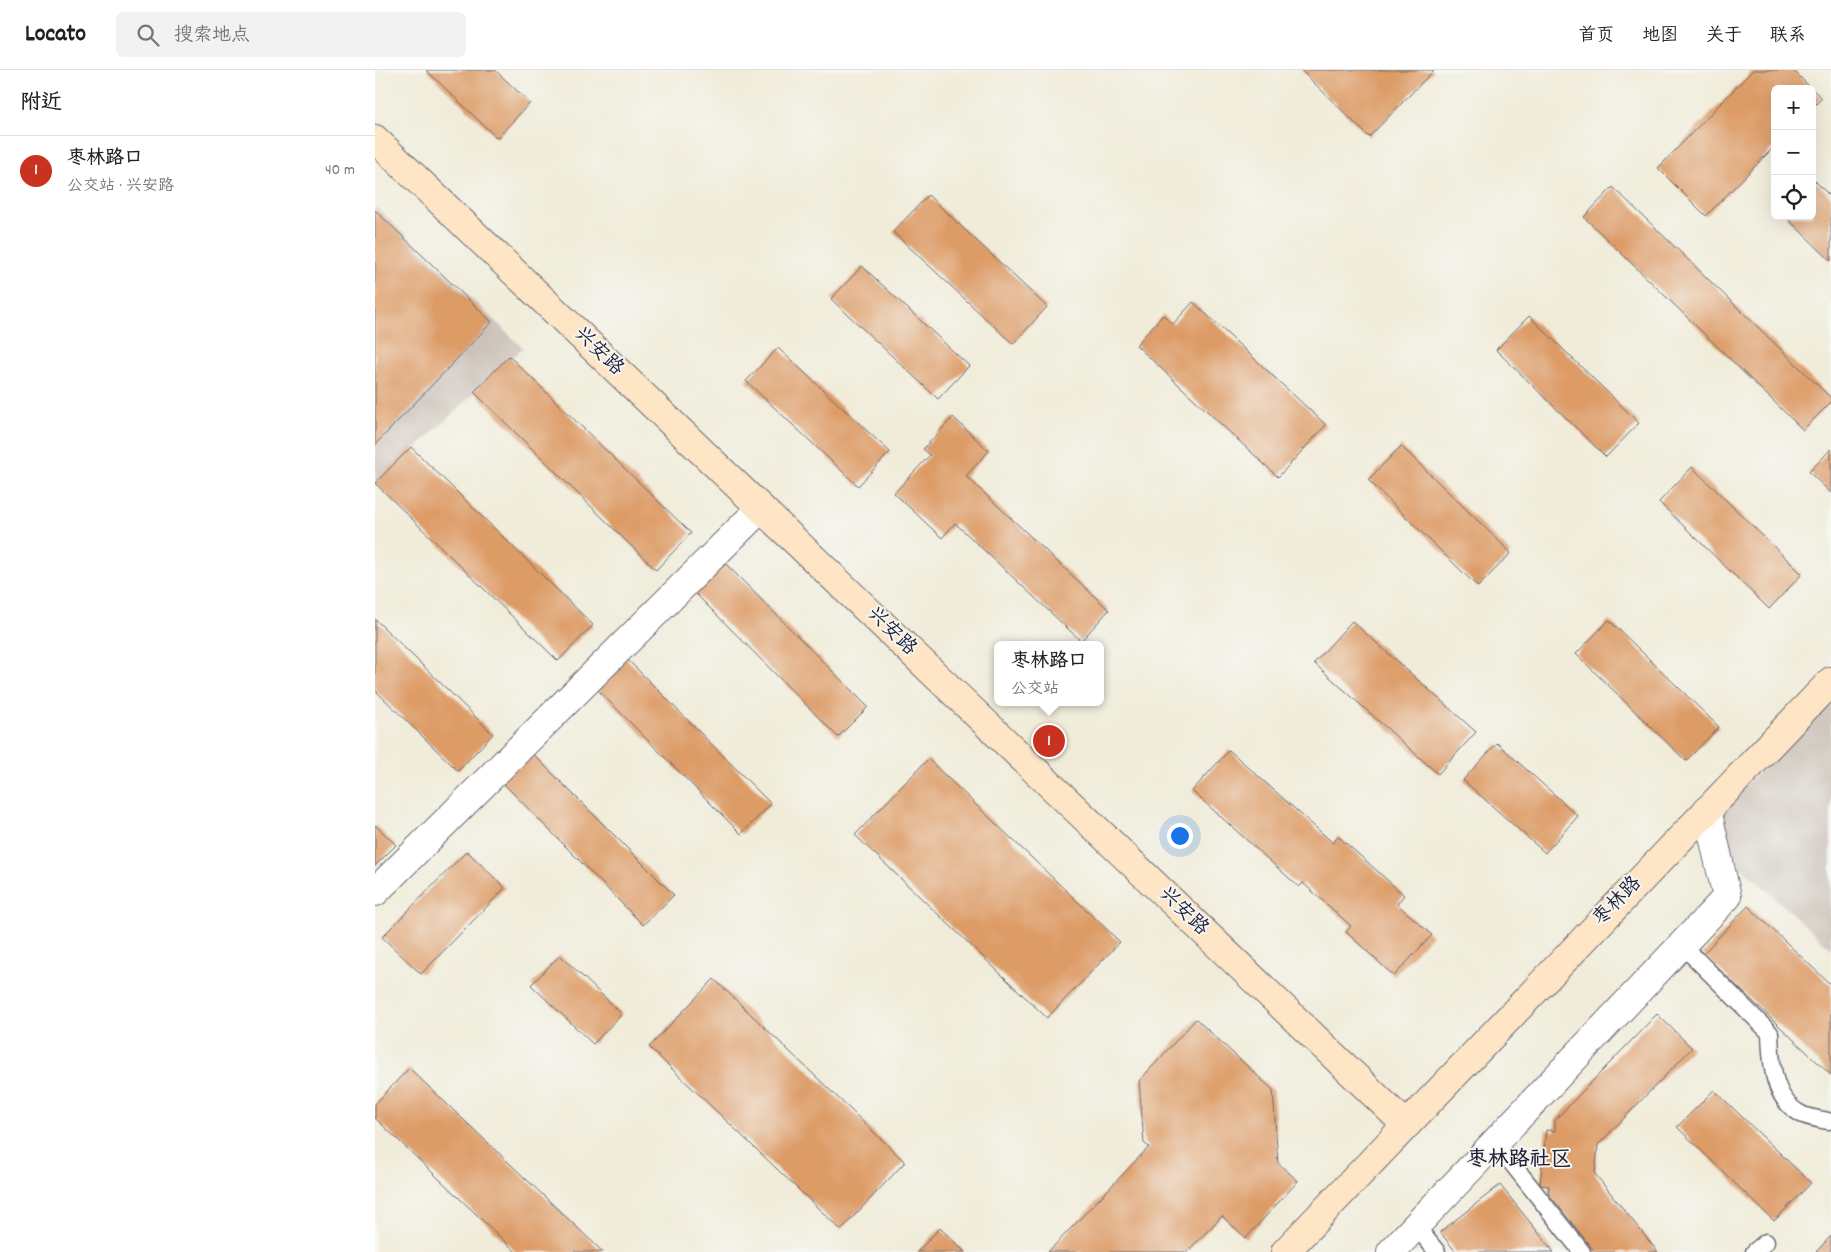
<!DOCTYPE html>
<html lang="zh">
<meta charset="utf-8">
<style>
:root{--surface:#fff;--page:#f2f2f2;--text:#222;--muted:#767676;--line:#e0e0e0;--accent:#c8321e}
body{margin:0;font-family:Dekko,"LXGW WenKai TC",sans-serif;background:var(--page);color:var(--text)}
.controls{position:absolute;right:15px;top:15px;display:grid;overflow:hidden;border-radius:8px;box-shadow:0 5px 20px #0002}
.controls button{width:45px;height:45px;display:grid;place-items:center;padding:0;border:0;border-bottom:1px solid var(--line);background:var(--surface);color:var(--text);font:25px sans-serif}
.you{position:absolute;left:804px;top:765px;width:18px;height:18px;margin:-12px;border:4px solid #fff;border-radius:50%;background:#1a73e8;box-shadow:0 0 0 8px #1a73e833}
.badge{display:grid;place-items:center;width:32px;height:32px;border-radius:50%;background:var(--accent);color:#fff;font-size:16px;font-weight:700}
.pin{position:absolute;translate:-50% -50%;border:2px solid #fff;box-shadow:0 1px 5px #0006}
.popup{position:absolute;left:619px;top:571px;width:110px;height:65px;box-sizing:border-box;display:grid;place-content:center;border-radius:8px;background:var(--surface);filter:drop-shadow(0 1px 4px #0005);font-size:16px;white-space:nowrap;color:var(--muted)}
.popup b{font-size:19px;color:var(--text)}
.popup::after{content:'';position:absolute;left:50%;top:100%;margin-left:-10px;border:10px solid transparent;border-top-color:var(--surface)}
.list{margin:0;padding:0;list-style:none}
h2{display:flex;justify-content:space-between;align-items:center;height:65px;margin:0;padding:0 20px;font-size:21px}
h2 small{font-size:16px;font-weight:400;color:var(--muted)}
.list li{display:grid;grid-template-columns:32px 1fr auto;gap:15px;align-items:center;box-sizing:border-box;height:70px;padding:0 20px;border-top:1px solid var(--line)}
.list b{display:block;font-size:19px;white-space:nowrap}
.list p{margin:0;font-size:16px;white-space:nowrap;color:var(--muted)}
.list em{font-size:16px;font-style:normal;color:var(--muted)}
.icon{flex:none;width:28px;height:28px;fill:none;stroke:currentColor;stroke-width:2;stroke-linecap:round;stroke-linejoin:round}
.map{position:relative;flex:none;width:1456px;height:1182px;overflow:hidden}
header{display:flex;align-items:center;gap:30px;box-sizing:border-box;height:70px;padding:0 25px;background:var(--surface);border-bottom:1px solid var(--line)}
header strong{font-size:24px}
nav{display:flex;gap:28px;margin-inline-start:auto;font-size:18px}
.search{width:350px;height:45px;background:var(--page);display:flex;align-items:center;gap:12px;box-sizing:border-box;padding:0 18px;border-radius:8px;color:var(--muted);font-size:19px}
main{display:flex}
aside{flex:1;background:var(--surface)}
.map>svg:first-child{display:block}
.industrial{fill:#ccc2b9}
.building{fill:#dd9b66}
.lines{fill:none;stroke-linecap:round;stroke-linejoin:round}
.lane-casing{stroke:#6a6972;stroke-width:19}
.street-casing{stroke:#6a6972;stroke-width:30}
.secondary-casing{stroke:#6a6972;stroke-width:30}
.lane{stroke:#fff;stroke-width:16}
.street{stroke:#fff;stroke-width:28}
.secondary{stroke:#fde5c5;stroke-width:28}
.labels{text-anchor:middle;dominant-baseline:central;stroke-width:4;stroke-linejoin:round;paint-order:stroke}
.street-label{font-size:20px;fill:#22223b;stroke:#f6f6f2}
.neighbourhood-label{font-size:21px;font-weight:bold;fill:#22223b;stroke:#f6f6f2}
</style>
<header>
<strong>Locato</strong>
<div class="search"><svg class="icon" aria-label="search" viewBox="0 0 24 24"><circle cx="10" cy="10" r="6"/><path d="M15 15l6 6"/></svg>搜索地点</div>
<nav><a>首页</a><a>地图</a><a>关于</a><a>联系</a></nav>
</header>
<main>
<aside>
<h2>附近<small></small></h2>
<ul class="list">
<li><span class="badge">1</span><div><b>枣林路口</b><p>公交站 · 兴安路</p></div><em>40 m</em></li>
</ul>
</aside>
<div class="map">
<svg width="1456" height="1182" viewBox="0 0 1456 1182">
<rect width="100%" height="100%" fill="#f6f6f2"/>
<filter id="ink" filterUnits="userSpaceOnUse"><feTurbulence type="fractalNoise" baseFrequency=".02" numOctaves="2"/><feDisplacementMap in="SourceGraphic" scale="10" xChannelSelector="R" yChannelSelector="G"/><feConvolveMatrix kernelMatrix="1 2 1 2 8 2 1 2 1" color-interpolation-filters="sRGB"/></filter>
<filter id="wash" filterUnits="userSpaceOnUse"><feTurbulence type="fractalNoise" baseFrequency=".0096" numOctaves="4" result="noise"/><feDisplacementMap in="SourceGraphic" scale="20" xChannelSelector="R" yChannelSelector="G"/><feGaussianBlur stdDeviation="1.12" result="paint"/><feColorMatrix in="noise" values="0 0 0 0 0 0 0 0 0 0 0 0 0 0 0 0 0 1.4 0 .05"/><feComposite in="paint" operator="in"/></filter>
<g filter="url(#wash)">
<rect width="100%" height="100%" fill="#f0ecd9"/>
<g class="industrial">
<polygon points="0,136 148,278 0,416"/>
<polygon points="1456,628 1456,879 1326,760"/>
</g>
<g id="blocks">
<g class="building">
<polygon points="51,0 120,0 155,33 122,68"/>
<polygon points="926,0 1059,0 994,67"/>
<polygon points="1378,0 1418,0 1437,19 1400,19 1400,76 1331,146 1283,98"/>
<polygon points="1437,19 1447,28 1437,38"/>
<polygon points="1437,108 1456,127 1456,191 1410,146 1437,146"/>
<polygon points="1238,117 1456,328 1456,332 1428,360 1209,147"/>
<polygon points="553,125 672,237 638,274 518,162"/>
<polygon points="0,140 117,252 0,375"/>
<polygon points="487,196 594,296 563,329 456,229"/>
<polygon points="818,232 951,355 903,407 761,275 788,245 798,254"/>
<polygon points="1154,246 1264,353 1231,387 1121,280"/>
<polygon points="403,278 515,382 483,416 371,311"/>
<polygon points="134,286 316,463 281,500 99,322"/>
<polygon points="578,347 614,381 591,406 734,540 706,571 580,453 567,468 519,423 555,385 548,379"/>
<polygon points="1026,376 1136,483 1103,517 993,410"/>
<polygon points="36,377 218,555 183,591 0,413"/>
<polygon points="1456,379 1456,423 1434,402"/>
<polygon points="1317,397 1427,504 1394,539 1284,432"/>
<polygon points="348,491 493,637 463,667 318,521"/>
<polygon points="0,549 118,664 83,701 0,620"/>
<polygon points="1234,550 1344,657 1311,691 1201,584"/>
<polygon points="977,551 1101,662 1063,704 939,593"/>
<polygon points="250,587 396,734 366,764 220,617"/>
<polygon points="1122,673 1203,746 1170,783 1088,710"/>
<polygon points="153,679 299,825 268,855 123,708"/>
<polygon points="854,680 958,773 963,766 1029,825 1022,834 1057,865 1019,906 971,862 976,856 928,813 924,817 817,721"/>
<polygon points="553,689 745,872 672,948 480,765"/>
<polygon points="0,755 21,775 0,796"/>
<polygon points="92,781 130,818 46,904 7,867"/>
<polygon points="1373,836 1456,915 1456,1005 1328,884"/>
<polygon points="185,885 247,944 218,974 156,915"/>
<polygon points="339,909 530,1092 466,1160 274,977"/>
<polygon points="1282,944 1317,978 1223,1075 1220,1104 1283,1182 1220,1182 1173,1123 1174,1116 1165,1115 1171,1060 1180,1061 1180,1050"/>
<polygon points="821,949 898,1020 903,1093 923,1111 871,1168 847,1146 812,1182 673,1182 774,1077 769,1073 764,1011"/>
<polygon points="34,998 228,1182 141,1182 0,1048 0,1034"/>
<polygon points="1339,1020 1436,1113 1399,1151 1302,1057"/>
<polygon points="1125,1115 1179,1182 1081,1182 1065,1162"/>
<polygon points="565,1158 590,1182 542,1182"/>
<polygon points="1456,1166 1456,1182 1441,1182"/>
</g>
</g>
</g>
<g filter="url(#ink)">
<use href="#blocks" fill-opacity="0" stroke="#6a6972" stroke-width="1"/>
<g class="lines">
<defs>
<g id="lane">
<path d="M1307,875l88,88c1,28 2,66 31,81 8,4 18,5 27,7"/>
<polyline points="1120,1072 1207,1182"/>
<polyline points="1041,1156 1062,1182"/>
<polyline points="1379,1182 1391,1172"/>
</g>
<g id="street">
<polyline points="0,822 386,438"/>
<polyline points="1016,1182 1352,827 1332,740"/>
</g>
<g id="secondary">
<polyline points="0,69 1031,1055"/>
<polyline points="910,1182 1456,611"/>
</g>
</defs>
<use href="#lane" class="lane-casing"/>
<use href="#street" class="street-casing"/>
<use href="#secondary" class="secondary-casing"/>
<use href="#lane" class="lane"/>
<use href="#street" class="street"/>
<use href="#secondary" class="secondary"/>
</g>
</g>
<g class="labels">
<g class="street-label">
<text transform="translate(223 282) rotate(44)">兴安路</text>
<text transform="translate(516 562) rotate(44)">兴安路</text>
<text transform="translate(1243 832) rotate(-46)">枣林路</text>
<text transform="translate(808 842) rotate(44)">兴安路</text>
</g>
<g class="neighbourhood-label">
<text x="1144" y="1091">枣林路社区</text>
</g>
</g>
</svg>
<div class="controls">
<button>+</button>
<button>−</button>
<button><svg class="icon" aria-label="locate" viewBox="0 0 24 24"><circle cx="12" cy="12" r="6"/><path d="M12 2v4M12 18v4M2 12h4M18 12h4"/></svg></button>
</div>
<div class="you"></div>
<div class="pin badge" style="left:674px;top:671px">1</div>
<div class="popup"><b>枣林路口</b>公交站</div>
</div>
</main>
